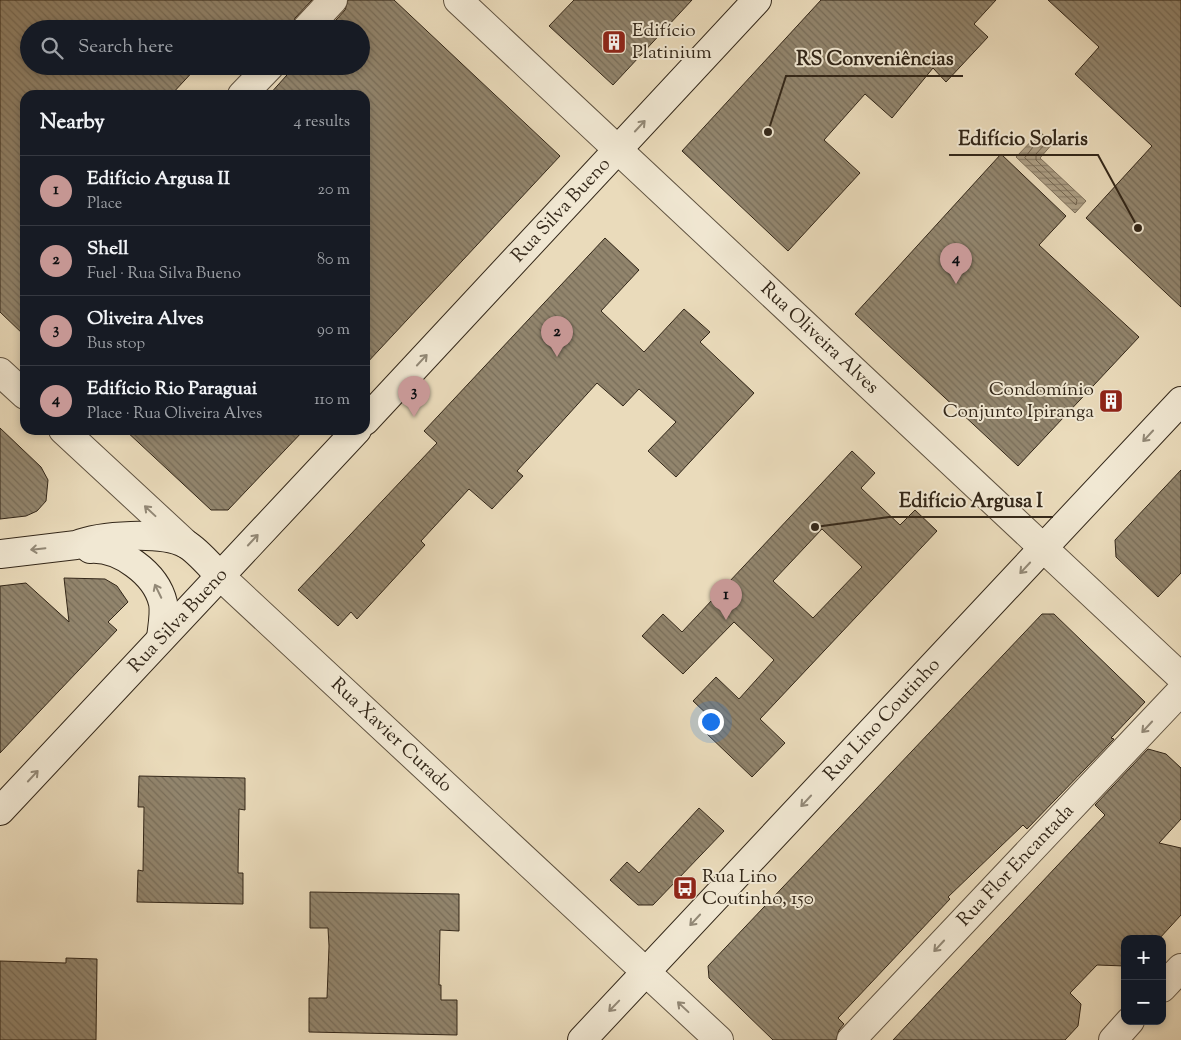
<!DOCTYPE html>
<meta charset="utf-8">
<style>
:root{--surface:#171b24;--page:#242831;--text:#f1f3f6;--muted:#9ea1a6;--line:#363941;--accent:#c59692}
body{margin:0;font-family:"Sorts Mill Goudy",serif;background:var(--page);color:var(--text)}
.controls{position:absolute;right:15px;bottom:15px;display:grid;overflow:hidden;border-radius:10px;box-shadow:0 2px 8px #0003}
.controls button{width:45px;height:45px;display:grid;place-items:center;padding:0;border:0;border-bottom:1px solid var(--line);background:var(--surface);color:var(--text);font:25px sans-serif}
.you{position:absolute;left:710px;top:721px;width:18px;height:18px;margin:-12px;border:4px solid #fff;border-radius:50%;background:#1a73e8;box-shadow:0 0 0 8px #1a73e833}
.badge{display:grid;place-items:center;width:32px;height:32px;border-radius:50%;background:var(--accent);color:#111;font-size:16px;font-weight:700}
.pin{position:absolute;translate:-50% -41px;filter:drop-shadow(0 1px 2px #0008)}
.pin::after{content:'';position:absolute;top:26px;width:18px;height:15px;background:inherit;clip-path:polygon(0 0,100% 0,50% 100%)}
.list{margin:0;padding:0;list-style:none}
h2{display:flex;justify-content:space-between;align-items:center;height:65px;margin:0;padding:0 20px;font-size:21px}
h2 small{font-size:16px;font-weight:400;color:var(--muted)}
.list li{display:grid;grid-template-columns:32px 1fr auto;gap:15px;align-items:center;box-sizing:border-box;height:70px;padding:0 20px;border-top:1px solid var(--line)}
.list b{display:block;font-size:19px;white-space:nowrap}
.list p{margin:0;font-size:16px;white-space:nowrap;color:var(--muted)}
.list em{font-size:16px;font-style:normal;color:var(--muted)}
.icon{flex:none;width:28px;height:28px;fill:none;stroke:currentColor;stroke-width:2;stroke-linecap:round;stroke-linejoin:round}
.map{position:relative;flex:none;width:1181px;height:1040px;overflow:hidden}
.search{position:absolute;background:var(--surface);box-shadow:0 2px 8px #0003;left:20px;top:20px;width:350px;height:55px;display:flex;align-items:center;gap:12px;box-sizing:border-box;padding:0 18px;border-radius:28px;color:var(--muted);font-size:19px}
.panel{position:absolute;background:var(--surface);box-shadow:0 2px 8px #0003;left:20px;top:90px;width:350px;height:345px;border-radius:15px}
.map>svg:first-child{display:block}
.water{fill:url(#water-rules);stroke:#7c6e59}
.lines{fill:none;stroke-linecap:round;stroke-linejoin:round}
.shore{stroke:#70624e;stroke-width:1}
.building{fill:url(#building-back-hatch);stroke:#332719;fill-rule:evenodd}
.street-casing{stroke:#615442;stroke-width:30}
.secondary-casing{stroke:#332719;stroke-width:30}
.street{stroke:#f1e8d3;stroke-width:28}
.secondary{stroke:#f1e8d3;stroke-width:28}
.oneway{stroke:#928876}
.labels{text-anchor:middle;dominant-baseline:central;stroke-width:4;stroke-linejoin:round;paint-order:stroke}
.poi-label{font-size:19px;fill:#332719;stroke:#f1e8d3;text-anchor:start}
.street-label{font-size:19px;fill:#332719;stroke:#f1e8d3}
.leader{fill:none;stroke:#332719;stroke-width:2}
.callout-dot{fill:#332719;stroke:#f1e8d3;stroke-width:2}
.callout-label{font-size:20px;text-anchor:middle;font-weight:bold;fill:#332719;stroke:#f1e8d3;stroke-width:4;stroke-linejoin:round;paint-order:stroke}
</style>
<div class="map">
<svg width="1181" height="1040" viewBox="0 0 1181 1040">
<defs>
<pattern id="water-rules" width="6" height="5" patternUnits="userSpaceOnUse" patternTransform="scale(1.25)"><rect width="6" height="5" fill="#ac9e84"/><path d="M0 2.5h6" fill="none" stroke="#8d816b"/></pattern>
<pattern id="building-back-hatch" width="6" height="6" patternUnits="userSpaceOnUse" patternTransform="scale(1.25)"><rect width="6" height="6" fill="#92856d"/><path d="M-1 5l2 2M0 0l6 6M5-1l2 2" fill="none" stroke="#786d59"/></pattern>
</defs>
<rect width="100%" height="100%" fill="#eadbbb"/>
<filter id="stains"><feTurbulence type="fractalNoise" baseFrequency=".004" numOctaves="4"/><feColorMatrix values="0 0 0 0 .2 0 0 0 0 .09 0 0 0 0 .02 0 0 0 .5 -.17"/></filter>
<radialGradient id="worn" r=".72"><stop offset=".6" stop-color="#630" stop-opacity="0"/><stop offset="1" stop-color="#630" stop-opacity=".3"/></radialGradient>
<polygon class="water" points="1040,132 1053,143 1040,158 1086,201 1075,213 1016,157"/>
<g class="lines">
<polygon class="shore" points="1039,140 1045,144 1036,154 1036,160 1077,200 1076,205 1025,158"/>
</g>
<g class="building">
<polygon points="0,0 312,0 295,18 291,29 257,29 252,24 248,29 29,29 29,66 198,66 171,95 25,95 25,336 0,312"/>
<polygon points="348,0 394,0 560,156 365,365 365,95 269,95 295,66 361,66 361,29 328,29 345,10"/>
<polygon points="574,0 692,0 613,85 549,26"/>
<polygon points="821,0 996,0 974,24 988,37 946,82 933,68 892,118 865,94 824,140 860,173 788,251 682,151"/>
<polygon points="1048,0 1181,0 1181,307 1086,218 1152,146 1075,74 1099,47"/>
<polygon points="1001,154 1066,216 1039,245 1139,337 1018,466 855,314"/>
<polygon points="605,238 639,270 601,311 644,352 684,309 710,332 700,342 754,393 676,477 648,451 676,422 639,389 623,406 597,383 517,471 523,476 492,509 469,489 421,541 425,545 357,619 351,612 338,626 298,590 437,443 424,431"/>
<polygon points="0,428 41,467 48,480 46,501 37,511 26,516 0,519"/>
<polygon points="125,430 304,430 228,510 211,510"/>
<path d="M852,451l23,22 -14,15 39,37 15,-15 22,21 -177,188 25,24 -33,34 -46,-44 5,-5 -5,-5 5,-5 -18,-17 23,-24 23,22 35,-39 -40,-38 -51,52 -41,-38 21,-22 19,18zM822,529l40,38 -49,51 -40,-37z"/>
<polygon points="1181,470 1181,573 1158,597 1116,557 1115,540"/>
<polygon points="64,578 105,579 117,586 128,602 108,622 117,630 0,753 0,586 26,583 69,622"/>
<polygon points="1042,614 1054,614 1145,702 1111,738 1114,739 1027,829 1023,825 948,897 950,899 838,1018 844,1024 839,1030 836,1040 773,1040 709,978 708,966"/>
<polygon points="1148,749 1166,754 1181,768 1181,819 1159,843 1181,848 1181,915 1159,939 1125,939 1125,966 1097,965 1070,993 1081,1004 1078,1026 1065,1040 893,1040 1105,815 1095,805"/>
<polygon points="139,776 245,778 245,810 239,809 238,873 243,873 243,904 137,902 138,870 143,871 144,807 138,807"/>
<polygon points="699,808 724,831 653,905 638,905 610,880 627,862 639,873"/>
<polygon points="310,892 459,894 459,931 440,930 439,985 441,985 441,1000 457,1000 457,1035 309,1032 309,998 327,998 329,946 328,928 310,928"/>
<polygon points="66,958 97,959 96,1040 0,1040 0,961 66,963"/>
</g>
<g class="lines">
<defs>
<g id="street">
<path id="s1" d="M458,0l723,677"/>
<polyline points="306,29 333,0"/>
<polyline points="242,95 270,66"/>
<polyline points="0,372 25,395"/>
<polyline points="63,430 186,544"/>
<path id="s2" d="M220,576l499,464"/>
<polyline points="1162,988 1181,968"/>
<path id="s3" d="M851,1040l330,-349"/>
<polyline points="1113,1040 1130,1021"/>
</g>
<g id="secondary">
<path id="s4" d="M365,421l392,-421"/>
<path d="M90,549c29,-2 66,24 73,54 2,10 -1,25 -2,35"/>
<path d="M0,554l76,-9c24,-10 86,-14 110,-1 12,7 24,22 34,32"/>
<path id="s5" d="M0,811l357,-381"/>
<path id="s6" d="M582,1040l599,-639"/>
</g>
</defs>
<use href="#street" class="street-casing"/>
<use href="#secondary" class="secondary-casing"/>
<use href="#street" class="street"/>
<use href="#secondary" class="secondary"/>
</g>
<defs><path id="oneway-shaft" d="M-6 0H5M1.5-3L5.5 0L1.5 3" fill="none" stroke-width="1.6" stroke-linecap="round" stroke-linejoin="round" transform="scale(1.25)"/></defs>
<g class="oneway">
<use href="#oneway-shaft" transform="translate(640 126) rotate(-47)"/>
<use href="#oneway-shaft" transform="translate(422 360) rotate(-47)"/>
<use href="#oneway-shaft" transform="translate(1148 436) rotate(133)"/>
<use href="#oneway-shaft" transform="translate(150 511) rotate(-137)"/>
<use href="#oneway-shaft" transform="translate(253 540) rotate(-47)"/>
<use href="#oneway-shaft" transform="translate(38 549) rotate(174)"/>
<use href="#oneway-shaft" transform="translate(1025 568) rotate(133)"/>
<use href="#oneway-shaft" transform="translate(158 591) rotate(-116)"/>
<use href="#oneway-shaft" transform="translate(1147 727) rotate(133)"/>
<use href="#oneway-shaft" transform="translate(33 776) rotate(-47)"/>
<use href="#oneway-shaft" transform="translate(806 801) rotate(133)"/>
<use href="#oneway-shaft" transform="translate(695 920) rotate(133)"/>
<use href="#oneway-shaft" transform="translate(939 946) rotate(133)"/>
<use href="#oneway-shaft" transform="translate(614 1006) rotate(134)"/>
<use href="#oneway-shaft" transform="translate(683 1007) rotate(-137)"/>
</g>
<defs>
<symbol id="building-square" viewBox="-11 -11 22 22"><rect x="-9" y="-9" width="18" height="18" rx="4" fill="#8f2418" stroke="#f1e8d3"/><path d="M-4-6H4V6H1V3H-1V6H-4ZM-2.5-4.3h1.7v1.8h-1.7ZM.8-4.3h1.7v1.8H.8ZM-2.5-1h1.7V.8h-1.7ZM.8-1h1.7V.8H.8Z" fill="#fff"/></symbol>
<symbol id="bus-square" viewBox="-11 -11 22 22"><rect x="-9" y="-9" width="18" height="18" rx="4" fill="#8f2418" stroke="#f1e8d3"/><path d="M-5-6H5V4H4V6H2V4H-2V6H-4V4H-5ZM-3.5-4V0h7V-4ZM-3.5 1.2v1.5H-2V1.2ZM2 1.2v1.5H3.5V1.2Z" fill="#fff"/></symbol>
</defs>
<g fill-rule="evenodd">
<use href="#building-square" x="600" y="28" width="28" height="28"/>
<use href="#building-square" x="1097" y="387" width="28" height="28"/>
<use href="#bus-square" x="671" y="874" width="28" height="28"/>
</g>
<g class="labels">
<g class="poi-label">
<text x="632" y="31">Edifício<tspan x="632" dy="22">Platinium</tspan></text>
<text x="1094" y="390" text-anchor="end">Condomínio<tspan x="1094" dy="22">Conjunto Ipiranga</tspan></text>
<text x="702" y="877">Rua Lino<tspan x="702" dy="22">Coutinho, 150</tspan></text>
</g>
<g class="street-label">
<text stroke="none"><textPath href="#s4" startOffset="288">Rua Silva Bueno</textPath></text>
<text stroke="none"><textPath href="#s1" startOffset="495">Rua Oliveira Alves</textPath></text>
<text stroke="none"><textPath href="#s5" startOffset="261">Rua Silva Bueno</textPath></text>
<text stroke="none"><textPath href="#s6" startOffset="439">Rua Lino Coutinho</textPath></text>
<text stroke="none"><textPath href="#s2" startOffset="234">Rua Xavier Curado</textPath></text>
<text stroke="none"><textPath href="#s3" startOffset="240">Rua Flor Encantada</textPath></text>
</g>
</g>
<path class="leader" d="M768 132L786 76H963M1138 228L1098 155H949M815 527L889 517H1053"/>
<g class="callout-dot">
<circle cx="768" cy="132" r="5"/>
<circle cx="1138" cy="228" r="5"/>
<circle cx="815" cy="527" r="5"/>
</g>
<g class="callout-label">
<text x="875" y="65">RS Conveniências</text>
<text x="1023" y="145">Edifício Solaris</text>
<text x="971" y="507">Edifício Argusa I</text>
</g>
<rect width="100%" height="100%" filter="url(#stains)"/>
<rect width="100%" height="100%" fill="url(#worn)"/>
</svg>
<div class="controls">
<button>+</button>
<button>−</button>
</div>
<div class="you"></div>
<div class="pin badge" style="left:726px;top:620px">1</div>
<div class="pin badge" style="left:557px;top:357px">2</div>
<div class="pin badge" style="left:414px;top:417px">3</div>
<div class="pin badge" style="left:956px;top:284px">4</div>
<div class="search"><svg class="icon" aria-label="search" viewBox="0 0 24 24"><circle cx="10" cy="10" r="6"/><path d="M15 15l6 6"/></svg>Search here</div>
<section class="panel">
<h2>Nearby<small>4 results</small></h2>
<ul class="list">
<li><span class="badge">1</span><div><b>Edifício Argusa II</b><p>Place</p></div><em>20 m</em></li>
<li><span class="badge">2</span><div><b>Shell</b><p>Fuel · Rua Silva Bueno</p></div><em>80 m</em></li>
<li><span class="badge">3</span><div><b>Oliveira Alves</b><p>Bus stop</p></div><em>90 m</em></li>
<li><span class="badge">4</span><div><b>Edifício Rio Paraguai</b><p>Place · Rua Oliveira Alves</p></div><em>110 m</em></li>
</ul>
</section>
</div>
